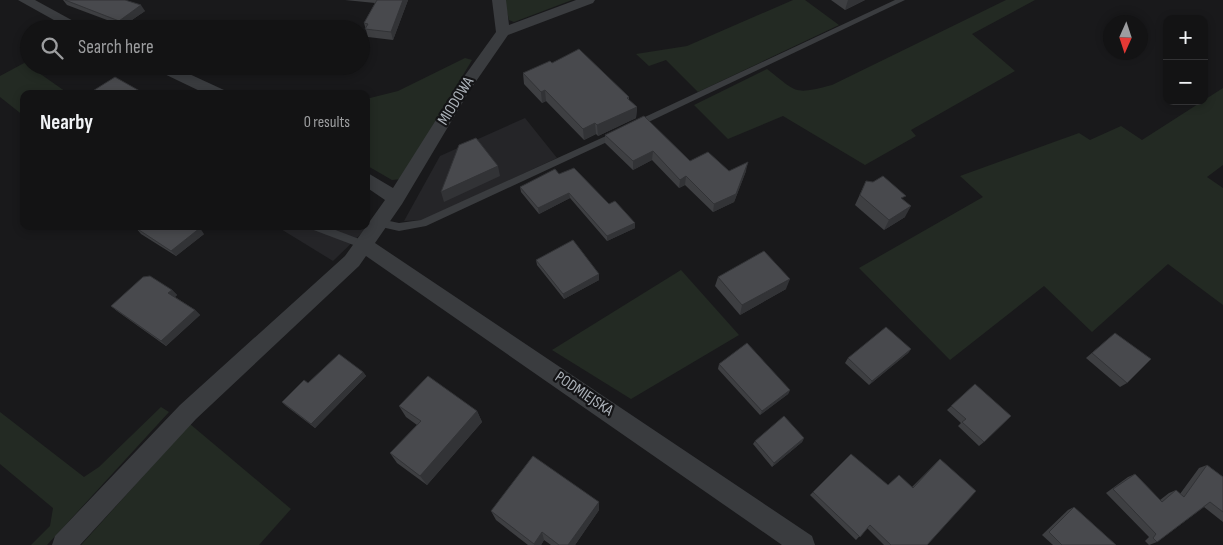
<!DOCTYPE html>
<meta charset="utf-8">
<style>
:root{--surface:#131314;--page:#1c1c1d;--text:#f1f3f6;--muted:#9d9ea0;--line:#323234}
body{margin:0;font-family:"Sofia Sans Condensed",sans-serif;background:var(--page);color:var(--text)}
.controls{position:absolute;right:15px;top:15px;display:grid;overflow:hidden;border-radius:10px;box-shadow:0 2px 8px #0003}
.controls button{width:45px;height:45px;display:grid;place-items:center;padding:0;border:0;border-bottom:1px solid var(--line);background:var(--surface);color:var(--text);font:25px sans-serif}
.compass{position:absolute;left:1103px;top:15px;width:45px;height:45px;border-radius:50%;background:var(--surface);box-shadow:0 2px 8px #0003;rotate:183deg}
.list{margin:0;padding:0;list-style:none}
h2{display:flex;justify-content:space-between;align-items:center;height:65px;margin:0;padding:0 20px;font-size:21px}
h2 small{font-size:16px;font-weight:400;color:var(--muted)}
.icon{flex:none;width:28px;height:28px;fill:none;stroke:currentColor;stroke-width:2;stroke-linecap:round;stroke-linejoin:round}
.map{position:relative;flex:none;width:1223px;height:545px;overflow:hidden}
.search{position:absolute;background:var(--surface);box-shadow:0 2px 8px #0003;left:20px;top:20px;width:350px;height:55px;display:flex;align-items:center;gap:12px;box-sizing:border-box;padding:0 18px;border-radius:28px;color:var(--muted);font-size:19px}
.panel{position:absolute;background:var(--surface);box-shadow:0 2px 8px #0003;left:20px;top:90px;width:350px;height:140px;border-radius:10px}
.map>svg:first-child{display:block}
.built{fill:#252528}
.green{fill:#232a23}
.lines{fill:none;stroke-linecap:round;stroke-linejoin:round}
.lane{fill:#3a3c3f;fill-rule:evenodd}
.street{fill:#3a3c3f;fill-rule:evenodd}
.wall{fill:#3e3f42}
.shaded-wall{fill:#323336}
.building{fill:#48494d;stroke:#323336}
.labels{text-anchor:middle;dominant-baseline:central;stroke-width:4.5;stroke-linejoin:round;paint-order:stroke}
.street-label{font-size:16px;fill:#acb2b9;stroke:#141416}
</style>
<div class="map">
<svg width="1223" height="545" viewBox="0 0 1223 545">
<rect width="100%" height="100%" fill="#19191b"/>
<g class="built">
<polygon points="525,118 557,158 423,220 404,221 440,156"/>
<polygon points="276,226 366,226 363,232 333,261"/>
</g>
<g class="green">
<polygon points="504,0 572,0 514,22 509,20"/>
<polygon points="793,0 805,0 839,25 698,92 666,60 649,66 636,54 687,46"/>
<path d="M1006,0h29l-63,34 43,37 -104,59 5,6 -51,29 -82,-49 -55,23 -34,-34 73,-36c31,24 26,26 65,16z"/>
<polygon points="465,58 472,60 401,179 392,180 366,165 366,99 398,91"/>
<polygon points="26,62 29,66 69,94 24,94 24,116 0,97 0,76"/>
<polygon points="1223,88 1223,165 1207,177 1223,188 1223,305 1168,264 1092,332 1044,286 950,360 859,268 983,197 960,176 1079,133 1090,140 1121,126 1142,140"/>
<polygon points="681,270 739,335 631,399 552,350"/>
<polygon points="161,407 169,412 47,545 31,545 50,526 53,508 0,464 0,412 84,477 99,467"/>
<polygon points="190,424 291,509 259,545 81,545"/>
</g>
<g class="lines">
<g class="lane">
<polygon points="895,0 905,0 638,127 635,128 631,125 632,123"/>
<polygon points="617,131 620,132 621,134 620,136 426,226 399,231 377,226 375,223 380,219 399,223 421,220"/>
<polygon points="309,226 325,226 367,242 369,245 367,248 364,249 311,229"/>
</g>
<g class="street">
<polygon points="18,0 35,0 88,29 70,29"/>
<polygon points="492,0 506,0 509,25 576,0 595,0 593,3 508,35 470,90 402,204 375,243 812,536 815,545 782,545 366,256 359,266 196,419 80,545 52,545 55,536 180,405 345,256 385,200 366,187 366,172 393,188 458,85 496,32"/>
<polygon points="152,66 172,66 224,90 226,94 206,94 154,69"/>
</g>
</g>
<g class="wall">
<polygon points="63,0 125,0 145,11 123,26 67,5"/>
<polygon points="345,0 408,0 393,40 368,37 364,23 375,3"/>
<polygon points="831,0 865,0 845,10"/>
<polygon points="552,63 629,97 629,100 637,107 636,118 598,136 596,134 584,140 546,101 542,103 524,84 523,73"/>
<polygon points="605,135 690,161 729,171 746,171 734,202 713,212 685,185 679,188 652,160 633,170 605,143"/>
<polygon points="559,174 609,204 635,228 607,241 570,198 539,214 521,192 520,187"/>
<polygon points="866,181 903,200 905,217 884,230 855,205"/>
<polygon points="136,228 204,234 176,256 141,234"/>
<polygon points="536,260 599,274 599,280 564,299 537,265"/>
<polygon points="718,277 786,289 740,315 715,286"/>
<polygon points="172,290 177,295 175,297 195,310 200,315 166,346 117,311 111,306"/>
<polygon points="1109,338 1127,383 1120,387 1086,358"/>
<polygon points="911,349 908,353 869,385 845,363 848,358"/>
<polygon points="719,364 790,390 788,394 760,415 718,369"/>
<polygon points="363,372 366,376 315,428 286,406 282,402"/>
<polygon points="975,384 984,442 979,446 958,426 961,423 947,410"/>
<polygon points="399,406 477,411 482,422 427,485 397,463 390,453 417,425 406,417"/>
<polygon points="804,438 802,442 772,467 753,444 755,441"/>
<polygon points="940,459 927,545 884,545 867,528 856,540 810,495 813,492 888,485 912,487"/>
<polygon points="1207,465 1223,477 1223,522 1204,507 1157,542 1149,545 1145,541 1149,537 1106,493 1128,477 1135,474 1160,500 1169,493 1176,490 1180,494 1199,468"/>
<polygon points="1074,507 1116,545 1053,545 1042,535 1068,510"/>
<polygon points="599,510 575,545 551,545 544,540 541,545 528,545 496,520 491,511"/>
</g>
<g class="shaded-wall">
<polygon points="403,0 408,0 393,40 391,32"/>
<polygon points="848,0 865,0 845,10"/>
<polygon points="141,5 145,11 123,26 119,21"/>
<polygon points="545,90 546,101 542,103 541,92"/>
<polygon points="637,107 636,118 598,136 597,125"/>
<polygon points="595,123 596,134 584,140 583,129"/>
<polygon points="653,151 652,160 633,170 633,161"/>
<polygon points="748,162 746,171 734,202 713,212 714,204"/>
<polygon points="498,166 500,176 444,202 441,192"/>
<polygon points="686,176 685,185 679,188 680,180"/>
<polygon points="569,193 570,198 539,214 538,208"/>
<polygon points="911,206 905,217 884,230 889,220"/>
<polygon points="635,223 635,228 607,241 607,236"/>
<polygon points="200,228 204,234 176,256 171,251"/>
<polygon points="599,274 599,280 564,299 563,294"/>
<polygon points="790,279 786,289 740,315 742,305"/>
<polygon points="172,290 177,295 173,298 168,293"/>
<polygon points="195,310 200,315 166,346 161,341"/>
<polygon points="911,349 908,353 869,385 872,381"/>
<polygon points="363,372 366,376 315,428 311,424"/>
<polygon points="790,390 788,394 760,415 762,411"/>
<polygon points="477,411 482,422 427,485 420,476"/>
<polygon points="804,438 802,442 772,467 774,463"/>
<polygon points="599,502 599,510 575,545 568,545"/>
<polygon points="542,532 544,540 541,545 534,545 534,544"/>
</g>
<g class="building">
<polygon points="65,0 125,0 141,5 119,21"/>
<polygon points="377,0 403,0 391,32 365,29 368,24 364,23"/>
<polygon points="579,49 629,97 627,98 637,107 597,125 595,123 583,129 545,90 541,92 523,73 550,61 552,63"/>
<polygon points="115,77 145,94 88,94"/>
<polygon points="644,116 690,161 708,152 729,171 748,162 736,194 714,204 686,176 680,180 653,151 633,161 605,135"/>
<polygon points="476,138 498,166 441,192 459,145"/>
<polygon points="574,168 609,204 615,201 635,223 607,236 569,193 538,208 520,187 555,169 559,174"/>
<polygon points="883,176 906,196 901,198 911,206 889,220 860,195 866,181 873,182"/>
<polygon points="139,226 196,226 200,228 171,251 136,228"/>
<polygon points="573,240 599,274 563,294 536,260"/>
<polygon points="764,251 790,279 742,305 718,277"/>
<polygon points="150,276 172,290 168,293 195,310 161,341 111,306 143,277"/>
<polygon points="886,327 911,349 872,381 848,358"/>
<polygon points="1115,333 1151,359 1127,383 1092,353"/>
<polygon points="747,343 790,390 762,411 719,364"/>
<polygon points="339,354 363,372 311,424 282,402 304,380 308,383"/>
<polygon points="428,376 477,411 420,476 390,453 421,421 399,406"/>
<polygon points="975,384 1011,416 984,442 962,422 966,419 951,406"/>
<polygon points="784,416 804,438 774,463 755,441"/>
<polygon points="851,454 888,485 899,475 913,488 940,459 976,491 927,545 891,545 870,525 860,537 813,492"/>
<polygon points="533,456 599,502 568,545 559,545 542,532 534,544 491,511"/>
<polygon points="1207,465 1223,477 1223,512 1210,502 1157,542 1153,538 1156,534 1113,489 1135,474 1162,502 1176,490 1184,497"/>
<polygon points="1074,507 1116,545 1062,545 1049,532"/>
</g>
<g class="labels">
<g class="street-label">
<text transform="translate(456 101) rotate(-58)">MIODOWA</text>
<text transform="translate(584 394) rotate(34)">PODMIEJSKA</text>
</g>
</g>
</svg>
<div class="controls">
<button>+</button>
<button>−</button>
</div>
<svg class="compass" viewBox="-18 -18 36 36"><path d="M0-13l5 13h-10z" fill="#e53935"/><path d="M0 13l5-13h-10z" fill="#9d9ea0"/></svg>
<div class="search"><svg class="icon" aria-label="search" viewBox="0 0 24 24"><circle cx="10" cy="10" r="6"/><path d="M15 15l6 6"/></svg>Search here</div>
<section class="panel">
<h2>Nearby<small>0 results</small></h2>
<ul class="list">
</ul>
</section>
</div>
